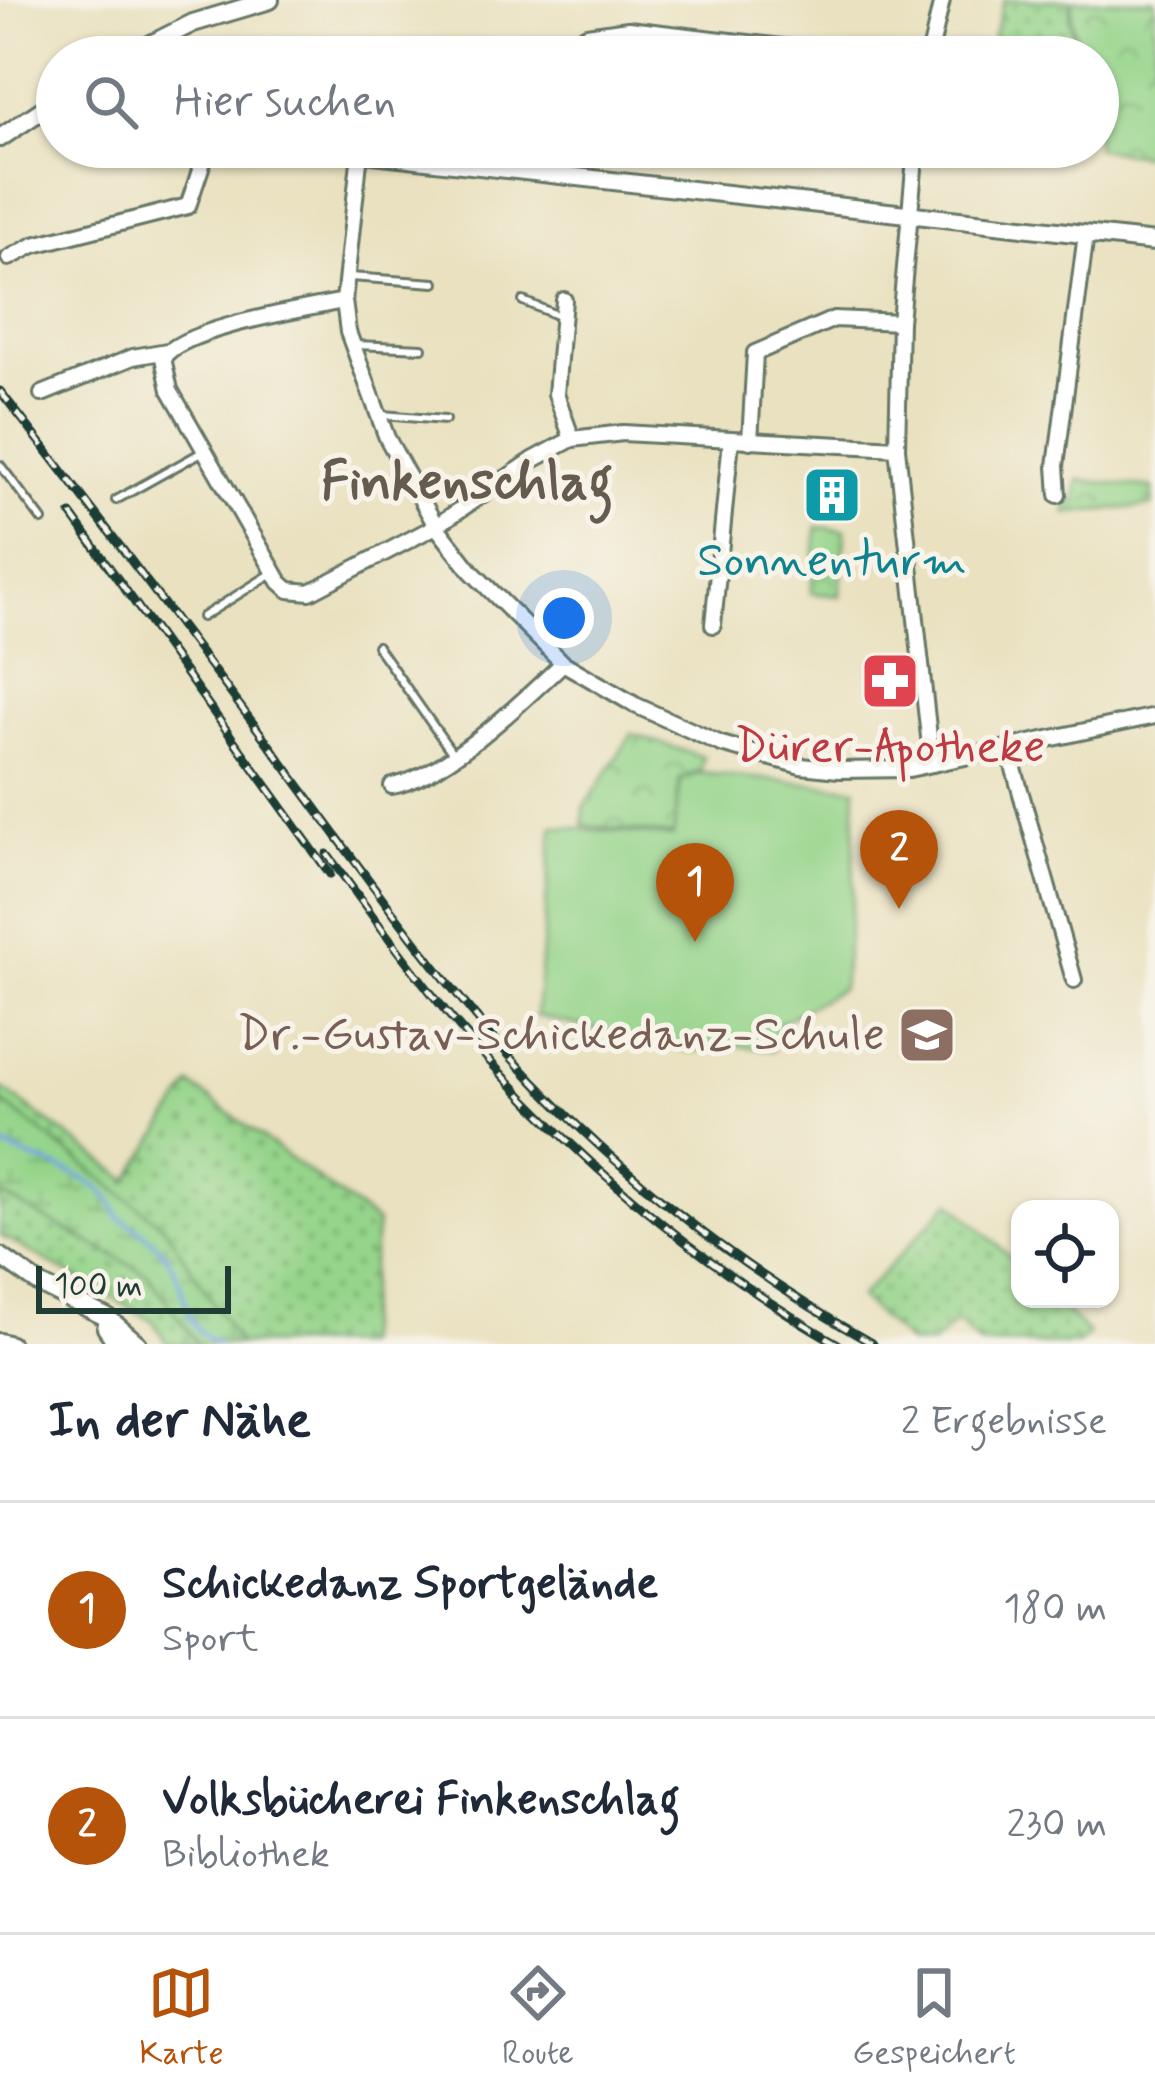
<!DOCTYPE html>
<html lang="de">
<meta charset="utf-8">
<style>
:root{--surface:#fff;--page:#f6f6f7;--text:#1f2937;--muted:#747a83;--line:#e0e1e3;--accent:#b45309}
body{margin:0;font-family:Mynerve,sans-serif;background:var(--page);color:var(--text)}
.controls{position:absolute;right:36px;bottom:36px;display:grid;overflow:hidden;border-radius:24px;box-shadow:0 3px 9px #0004}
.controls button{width:108px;height:108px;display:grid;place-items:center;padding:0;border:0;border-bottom:3px solid var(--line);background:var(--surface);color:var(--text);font:60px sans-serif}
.scale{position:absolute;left:36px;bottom:30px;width:195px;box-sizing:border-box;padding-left:12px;border:6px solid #1f3d34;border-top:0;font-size:33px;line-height:42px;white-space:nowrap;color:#1f3d34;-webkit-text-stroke:9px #f7f3e8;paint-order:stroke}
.you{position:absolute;left:564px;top:618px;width:42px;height:42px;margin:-30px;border:9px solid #fff;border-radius:50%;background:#1a73e8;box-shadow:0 0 0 18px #1a73e833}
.badge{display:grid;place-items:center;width:78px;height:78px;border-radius:50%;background:var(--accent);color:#fff;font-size:39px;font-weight:700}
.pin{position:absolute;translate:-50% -99px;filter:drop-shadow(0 3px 6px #0008)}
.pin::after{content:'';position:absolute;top:63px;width:42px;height:36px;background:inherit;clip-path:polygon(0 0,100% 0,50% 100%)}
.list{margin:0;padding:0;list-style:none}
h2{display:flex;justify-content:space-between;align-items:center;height:156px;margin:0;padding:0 48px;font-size:51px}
h2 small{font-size:39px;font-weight:400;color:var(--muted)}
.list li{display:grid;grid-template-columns:78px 1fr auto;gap:36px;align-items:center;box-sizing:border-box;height:216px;padding:0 48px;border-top:3px solid var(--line)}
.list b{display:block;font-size:45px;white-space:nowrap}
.list p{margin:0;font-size:39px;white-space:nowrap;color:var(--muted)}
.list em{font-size:39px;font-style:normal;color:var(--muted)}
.icon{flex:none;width:66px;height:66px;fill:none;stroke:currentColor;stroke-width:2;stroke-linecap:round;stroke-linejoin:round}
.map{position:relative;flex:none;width:1155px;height:1344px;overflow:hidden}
.search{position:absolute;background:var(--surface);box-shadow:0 3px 9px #0004;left:36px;right:36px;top:36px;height:132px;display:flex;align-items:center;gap:30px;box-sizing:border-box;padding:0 42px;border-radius:66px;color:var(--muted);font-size:45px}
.sheet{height:588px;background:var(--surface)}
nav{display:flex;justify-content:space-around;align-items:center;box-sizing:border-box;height:168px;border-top:3px solid var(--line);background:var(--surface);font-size:33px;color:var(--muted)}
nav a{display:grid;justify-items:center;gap:6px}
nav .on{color:var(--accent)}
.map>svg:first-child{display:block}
.grass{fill:url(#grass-dots);stroke:#5a885f;stroke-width:3}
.wetland{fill:url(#wetland-marsh);stroke:#5a885f;stroke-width:3}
.park{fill:url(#park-crowns);stroke:#5a885f;stroke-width:3}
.pitch{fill:#95d48a;stroke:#5a885f;stroke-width:3}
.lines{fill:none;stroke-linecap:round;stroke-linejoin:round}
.stream{stroke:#75a6e0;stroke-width:4.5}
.service-casing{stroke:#667665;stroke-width:12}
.minor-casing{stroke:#667665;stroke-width:20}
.tertiary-casing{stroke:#667665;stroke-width:22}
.service{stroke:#fff;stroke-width:6}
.minor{stroke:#fff;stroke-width:14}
.tertiary{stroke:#fff;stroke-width:16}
.rail-casing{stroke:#1f3d34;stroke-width:9}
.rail{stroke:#f7f3e8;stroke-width:4.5;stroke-dasharray:14;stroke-linecap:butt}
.labels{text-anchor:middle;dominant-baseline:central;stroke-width:10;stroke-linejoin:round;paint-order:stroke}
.culture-label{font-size:48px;fill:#0d838f;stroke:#f7f3e8}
.health-label{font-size:48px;fill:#be3a42;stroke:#f7f3e8}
.education-label{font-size:48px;fill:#785e54;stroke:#f7f3e8;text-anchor:end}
.quarter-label{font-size:54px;font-weight:bold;fill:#665b4f;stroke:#f7f3e8}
</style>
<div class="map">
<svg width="1155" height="1344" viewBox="0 0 1155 1344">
<defs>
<pattern id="grass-dots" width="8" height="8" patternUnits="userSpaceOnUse" patternTransform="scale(3)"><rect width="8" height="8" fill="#95d48a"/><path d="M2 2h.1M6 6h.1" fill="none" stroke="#79ad72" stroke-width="1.8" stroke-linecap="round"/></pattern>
<pattern id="wetland-marsh" width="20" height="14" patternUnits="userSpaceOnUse" patternTransform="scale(3)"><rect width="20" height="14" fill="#95d48a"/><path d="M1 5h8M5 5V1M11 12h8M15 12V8" fill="none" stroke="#79ad72"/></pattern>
<pattern id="park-crowns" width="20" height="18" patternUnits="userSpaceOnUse" patternTransform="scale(3)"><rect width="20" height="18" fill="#95d48a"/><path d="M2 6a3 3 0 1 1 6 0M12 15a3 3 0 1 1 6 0" fill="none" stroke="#79ad72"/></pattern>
</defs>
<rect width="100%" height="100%" fill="#f7f3e8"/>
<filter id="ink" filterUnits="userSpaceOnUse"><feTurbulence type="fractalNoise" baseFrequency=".00833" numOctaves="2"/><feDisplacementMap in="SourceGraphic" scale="24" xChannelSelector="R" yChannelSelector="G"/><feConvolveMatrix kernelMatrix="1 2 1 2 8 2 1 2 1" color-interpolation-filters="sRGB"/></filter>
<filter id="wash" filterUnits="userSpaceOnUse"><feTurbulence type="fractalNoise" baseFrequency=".004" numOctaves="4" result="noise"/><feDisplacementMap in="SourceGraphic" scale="48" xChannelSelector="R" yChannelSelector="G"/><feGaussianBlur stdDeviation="2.7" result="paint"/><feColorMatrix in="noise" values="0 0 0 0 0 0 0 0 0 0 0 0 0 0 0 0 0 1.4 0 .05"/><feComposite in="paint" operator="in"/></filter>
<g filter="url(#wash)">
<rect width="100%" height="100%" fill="#e9e1bf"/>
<g class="grass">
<polygon points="1004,0 1070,0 1070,21 1078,57 988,57"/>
<polygon points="191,1085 377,1223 362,1344 167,1344 153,1321 0,1235 0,1087 129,1180"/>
<polygon points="951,1201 1020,1267 1020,1299 1053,1299 1089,1334 1078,1344 979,1344 956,1321 933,1344 909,1344 859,1298"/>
</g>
<polygon class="wetland" points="0,1100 165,1227 239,1344 198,1344 147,1274 0,1194"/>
<g class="park">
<polygon points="1073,0 1155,0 1155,174 1151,174 1152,156 1096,149 1098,57 1079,57 1072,20"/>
<polygon points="1079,480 1153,488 1152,506 1066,513 1067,502 1075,503"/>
<polygon points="817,527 845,530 840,596 811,593"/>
<polygon points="632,734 703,757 701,770 680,779 673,835 583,825 584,808"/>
</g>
<polygon class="pitch" points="701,773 856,788 853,896 842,988 778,1024 773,1050 734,1045 691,1051 536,1016 553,826 673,837 681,780"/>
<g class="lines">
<path class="stream" d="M0,1144c38,22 107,28 118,73 22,12 46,29 57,54 13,30 9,57 43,73"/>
</g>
</g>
<g filter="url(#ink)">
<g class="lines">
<defs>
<g id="service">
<polyline points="350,277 435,283"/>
<polyline points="523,301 561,317"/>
<polyline points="357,345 422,348"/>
<polyline points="382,415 445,420"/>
<polyline points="0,465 42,520"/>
<polyline points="116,500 202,452"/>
<polyline points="202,617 274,572"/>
<polyline points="377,646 453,754"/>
</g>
<g id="minor">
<polyline points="549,57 587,35 628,29 870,57"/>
<polyline points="929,57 942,0"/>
<polyline points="916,147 900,322 897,448 932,764"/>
<polyline points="360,152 344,301 348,332 387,438 436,526 471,571 563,663 635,705 721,744 801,766 839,770 909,769 1155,716"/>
<polyline points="489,166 494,147"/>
<polyline points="9,258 34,245 188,206 208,147"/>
<polyline points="564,300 556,394 572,439"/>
<path d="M344,301c-39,8 -162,27 -181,57l7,32 110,192 9,8 21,2 126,-66 97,-66 39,-21 51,-6 274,15"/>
<polyline points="42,394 133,357 167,351"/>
<polyline points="750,441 755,353 834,319 900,322"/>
<polyline points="1058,495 1056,466 1086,234"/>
<polyline points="713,625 731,440"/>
<polyline points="1008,748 1074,980"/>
<path d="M392,786c53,-9 131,-85 171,-123"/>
<polyline points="108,1318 105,1328 116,1344"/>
<polyline points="0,1341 11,1344"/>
</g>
<g id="tertiary">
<polyline points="125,57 193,23 270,0"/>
<polyline points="0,138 57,100"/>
<polyline points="311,147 1155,242"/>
<polyline points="0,1256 41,1285 108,1318 138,1344"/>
</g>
</defs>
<use href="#service" class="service-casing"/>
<use href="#minor" class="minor-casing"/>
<use href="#tertiary" class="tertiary-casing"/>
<use href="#service" class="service"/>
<use href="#minor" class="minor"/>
<use href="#tertiary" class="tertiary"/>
<defs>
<g id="rail">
<path d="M0,391c94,119 185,241 276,363 70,95 139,192 216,282 106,122 240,229 381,308"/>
<polyline points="71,514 330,874"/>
<path d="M327,854c42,56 82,114 127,167 108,126 240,241 384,323"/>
</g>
</defs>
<use href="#rail" class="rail-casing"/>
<use href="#rail" class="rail"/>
</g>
</g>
<defs>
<symbol id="building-square" viewBox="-11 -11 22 22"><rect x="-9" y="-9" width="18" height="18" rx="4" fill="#0f9aa8" stroke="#f7f3e8"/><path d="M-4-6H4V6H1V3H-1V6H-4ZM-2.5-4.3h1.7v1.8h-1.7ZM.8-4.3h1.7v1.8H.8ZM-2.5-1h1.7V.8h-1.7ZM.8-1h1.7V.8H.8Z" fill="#fff"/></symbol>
<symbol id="pharmacy-square" viewBox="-11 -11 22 22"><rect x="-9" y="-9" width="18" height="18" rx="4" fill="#e0444e" stroke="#f7f3e8"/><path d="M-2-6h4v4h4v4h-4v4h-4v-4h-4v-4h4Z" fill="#fff"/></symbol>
<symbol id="school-square" viewBox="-11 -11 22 22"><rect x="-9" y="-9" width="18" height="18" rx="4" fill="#8d6e63" stroke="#f7f3e8"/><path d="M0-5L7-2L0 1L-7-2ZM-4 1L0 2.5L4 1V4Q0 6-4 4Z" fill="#fff"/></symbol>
</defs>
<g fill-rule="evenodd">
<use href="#building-square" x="799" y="462" width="66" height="66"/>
<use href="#pharmacy-square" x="857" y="648" width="66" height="66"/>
<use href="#school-square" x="894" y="1002" width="66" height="66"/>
</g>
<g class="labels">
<g class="culture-label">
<text x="832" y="561">Sonnenturm</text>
</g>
<g class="health-label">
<text x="890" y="747">Dürer-Apotheke</text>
</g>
<g class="education-label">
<text x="885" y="1035">Dr.-Gustav-Schickedanz-Schule</text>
</g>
<g class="quarter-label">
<text x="467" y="483">Finkenschlag</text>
</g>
</g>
</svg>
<div class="controls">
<button><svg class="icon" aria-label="locate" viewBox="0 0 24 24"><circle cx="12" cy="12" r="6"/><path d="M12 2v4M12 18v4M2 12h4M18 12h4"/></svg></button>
</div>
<div class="scale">100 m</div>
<div class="you"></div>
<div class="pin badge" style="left:695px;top:942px">1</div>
<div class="pin badge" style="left:899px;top:909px">2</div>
<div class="search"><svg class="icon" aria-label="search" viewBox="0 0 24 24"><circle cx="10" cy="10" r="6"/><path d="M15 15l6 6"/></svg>Hier suchen</div>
</div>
<section class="sheet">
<h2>In der Nähe<small>2 Ergebnisse</small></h2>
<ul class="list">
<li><span class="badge">1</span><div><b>Schickedanz Sportgelände</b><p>Sport</p></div><em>180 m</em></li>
<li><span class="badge">2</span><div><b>Volksbücherei Finkenschlag</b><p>Bibliothek</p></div><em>230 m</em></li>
</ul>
</section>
<nav>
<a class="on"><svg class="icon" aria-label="map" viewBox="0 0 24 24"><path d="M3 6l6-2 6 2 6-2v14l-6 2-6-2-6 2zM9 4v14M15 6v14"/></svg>Karte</a>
<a><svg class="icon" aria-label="directions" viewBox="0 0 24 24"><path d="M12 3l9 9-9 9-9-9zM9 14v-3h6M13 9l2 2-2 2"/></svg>Route</a>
<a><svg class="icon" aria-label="saved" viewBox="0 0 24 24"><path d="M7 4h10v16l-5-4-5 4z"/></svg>Gespeichert</a>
</nav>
